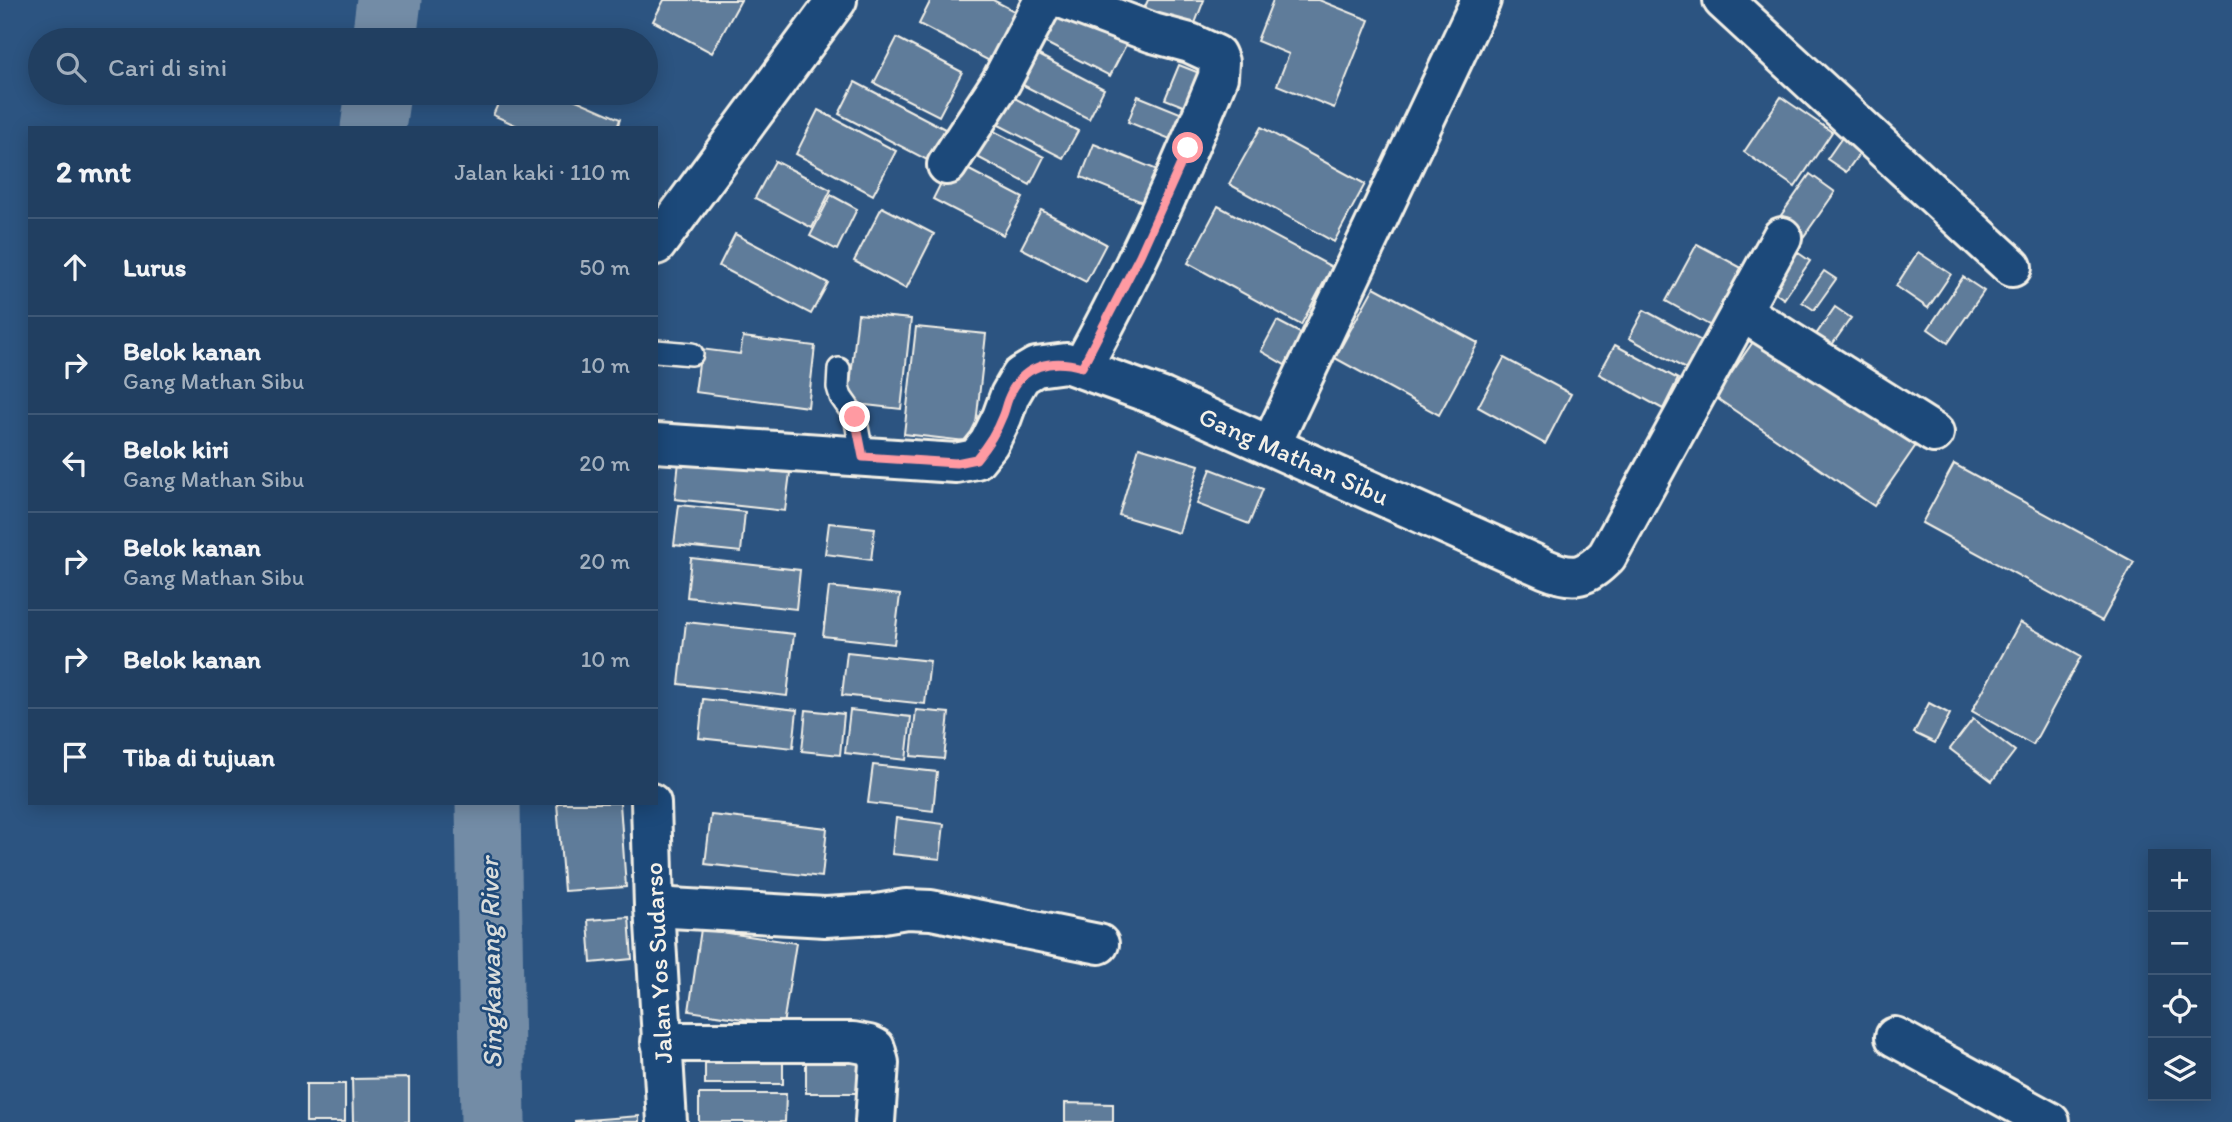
<!DOCTYPE html>
<html lang="id">
<meta charset="utf-8">
<style>
:root{--surface:#213f61;--page:#2d4a6a;--text:#f1f3f6;--muted:#a2afbd;--line:#3e5876}
body{margin:0;font-family:Itim,sans-serif;background:var(--page);color:var(--text)}
.controls{position:absolute;right:21px;bottom:21px;display:grid;overflow:hidden;border-radius:0px;box-shadow:0 4px 18px #0003}
.controls button{width:63px;height:63px;display:grid;place-items:center;padding:0;border:0;border-bottom:2px solid var(--line);background:var(--surface);color:var(--text);font:35px sans-serif}
.stop{position:absolute;width:21px;height:21px;margin:-16px;border:5px solid #ff9aa2;border-radius:50%;background:#fff}
.stop.end{background:#ff9aa2;border-color:#fff;box-shadow:0 2px 7px #0008}
.list{margin:0;padding:0;list-style:none}
h2{display:flex;justify-content:space-between;align-items:center;height:91px;margin:0;padding:0 28px;font-size:30px}
h2 small{font-size:23px;font-weight:400;color:var(--muted)}
.list li{display:grid;grid-template-columns:46px 1fr auto;gap:21px;align-items:center;box-sizing:border-box;height:98px;padding:0 28px;border-top:2px solid var(--line)}
.list b{display:block;font-size:26px;white-space:nowrap}
.list p{margin:0;font-size:23px;white-space:nowrap;color:var(--muted)}
.list em{font-size:23px;font-style:normal;color:var(--muted)}
.icon{flex:none;width:38px;height:38px;fill:none;stroke:currentColor;stroke-width:2;stroke-linecap:round;stroke-linejoin:round}
.map{position:relative;flex:none;width:2232px;height:1122px;overflow:hidden}
.search{position:absolute;background:var(--surface);box-shadow:0 4px 18px #0003;left:28px;top:28px;width:630px;height:77px;display:flex;align-items:center;gap:18px;box-sizing:border-box;padding:0 24px;border-radius:38px;color:var(--muted);font-size:26px}
.panel{position:absolute;background:var(--surface);box-shadow:0 4px 18px #0003;left:28px;top:126px;width:630px;height:679px;border-radius:0px}
.map>svg:first-child{display:block}
.lines{fill:none;stroke-linecap:round;stroke-linejoin:round}
.river{stroke:#738ca6;stroke-width:65}
.building{fill:#5e7b9a;stroke:#f4f1e8;stroke-width:2}
.service-casing{stroke:#f4f1e8;stroke-width:26}
.minor-casing{stroke:#f4f1e8;stroke-width:44}
.service{stroke:#1f4a7a;stroke-width:21}
.minor{stroke:#1f4a7a;stroke-width:38}
.route{stroke:#ff9aa2;stroke-width:9}
.labels{text-anchor:middle;dominant-baseline:central;stroke-width:5;stroke-linejoin:round;paint-order:stroke}
.street-label{font-size:26px;fill:#f4f1e8;stroke:#1f4a7a}
.water-label{font-size:28px;font-style:italic;fill:#dadddb;stroke:#1f4a7a}
</style>
<div class="map">
<svg width="2232" height="1122" viewBox="0 0 2232 1122">
<rect width="100%" height="100%" fill="#2c5481"/>
<filter id="ink" filterUnits="userSpaceOnUse"><feTurbulence type="fractalNoise" baseFrequency=".0143" numOctaves="2"/><feDisplacementMap in="SourceGraphic" scale="14" xChannelSelector="R" yChannelSelector="G"/><feConvolveMatrix kernelMatrix="1 2 1 2 8 2 1 2 1" color-interpolation-filters="sRGB"/></filter>
<g filter="url(#ink)">
<g class="lines">
<g class="river">
<polyline points="384,40 389,0"/>
<polyline points="373,128 378,93"/>
<polyline points="488,803 493,1122"/>
</g>
</g>
<g class="building">
<polygon points="664,0 741,0 712,53 653,21"/>
<polygon points="931,0 993,0 1022,15 997,65 919,24"/>
<polygon points="1148,0 1204,0 1192,31 1143,11"/>
<polygon points="1273,0 1319,0 1369,20 1334,108 1277,85 1289,54 1257,41"/>
<polygon points="1059,2 1129,39 1110,76 1040,40"/>
<polygon points="897,38 962,72 939,116 874,83"/>
<polygon points="1035,53 1104,89 1089,119 1019,83"/>
<polygon points="1179,65 1207,76 1193,110 1165,99"/>
<polygon points="855,82 945,129 929,161 839,114"/>
<polygon points="503,93 560,93 620,119 617,128 522,128 493,115"/>
<polygon points="1005,93 1078,131 1063,158 991,121"/>
<polygon points="1138,96 1185,115 1175,141 1128,122"/>
<polygon points="1781,97 1832,132 1795,187 1744,152"/>
<polygon points="818,110 896,151 873,195 796,154"/>
<polygon points="982,125 1044,157 1030,185 968,152"/>
<polygon points="1850,126 1869,140 1846,172 1827,159"/>
<polygon points="1261,127 1365,184 1334,242 1229,184"/>
<polygon points="1094,144 1160,171 1147,204 1081,177"/>
<polygon points="775,161 831,190 812,228 755,198"/>
<polygon points="952,161 1023,198 1003,235 933,199"/>
<polygon points="1810,174 1835,192 1802,239 1777,221"/>
<polygon points="831,195 857,209 837,250 810,236"/>
<polygon points="1218,206 1332,267 1301,325 1188,263"/>
<polygon points="882,207 934,234 906,289 854,261"/>
<polygon points="1041,210 1106,244 1086,282 1021,248"/>
<polygon points="735,234 828,283 811,314 719,266"/>
<polygon points="1697,244 1749,272 1718,330 1666,301"/>
<polygon points="1797,252 1810,261 1784,299 1771,290"/>
<polygon points="1918,252 1951,274 1928,308 1896,286"/>
<polygon points="1824,271 1836,279 1814,310 1802,302"/>
<polygon points="1963,277 1984,291 1948,343 1928,329"/>
<polygon points="1374,287 1478,343 1439,415 1335,358"/>
<polygon points="1835,307 1851,318 1829,349 1813,339"/>
<polygon points="1644,310 1707,344 1691,372 1629,338"/>
<polygon points="858,314 911,319 901,409 848,403"/>
<polygon points="1277,321 1302,334 1285,365 1261,351"/>
<polygon points="916,327 986,334 974,442 904,434"/>
<polygon points="1762,329 1921,438 1874,506 1715,397"/>
<polygon points="743,337 815,346 808,407 695,392 701,349 740,354"/>
<polygon points="1615,345 1678,379 1663,409 1599,374"/>
<polygon points="1504,358 1571,394 1545,444 1478,407"/>
<polygon points="1139,447 1199,465 1179,533 1119,515"/>
<polygon points="679,461 790,473 785,511 675,499"/>
<polygon points="1954,464 2134,562 2102,621 1922,523"/>
<polygon points="1211,469 1263,489 1249,524 1197,504"/>
<polygon points="679,505 745,512 741,552 674,545"/>
<polygon points="829,523 875,528 871,560 825,554"/>
<polygon points="691,558 800,570 796,609 687,597"/>
<polygon points="829,587 900,595 894,644 823,636"/>
<polygon points="686,622 794,634 787,696 679,684"/>
<polygon points="2020,622 2081,656 2033,745 1972,711"/>
<polygon points="847,652 930,661 925,704 842,695"/>
<polygon points="703,699 797,710 793,748 699,738"/>
<polygon points="1929,703 1950,714 1935,743 1914,733"/>
<polygon points="806,710 844,714 840,755 802,751"/>
<polygon points="850,710 911,717 906,760 845,753"/>
<polygon points="916,710 949,713 944,759 911,756"/>
<polygon points="1973,719 2015,751 1992,781 1950,749"/>
<polygon points="873,765 937,772 933,811 868,803"/>
<polygon points="557,803 620,803 626,887 564,891"/>
<polygon points="711,815 827,828 822,877 705,864"/>
<polygon points="896,818 944,824 940,859 892,854"/>
<polygon points="629,917 632,959 591,963 588,920"/>
<polygon points="701,929 796,943 783,1025 689,1011"/>
<polygon points="806,1054 860,1055 860,1093 806,1093"/>
<rect x="705" y="1056" width="78" height="28"/>
<polygon points="409,1078 409,1122 353,1122 352,1079"/>
<rect x="306" y="1084" width="39" height="38"/>
<polygon points="699,1094 786,1094 785,1122 699,1122"/>
<polygon points="1065,1103 1113,1104 1113,1122 1065,1122"/>
<polygon points="639,1116 639,1122 575,1122 575,1121"/>
</g>
<g class="lines">
<defs>
<g id="service">
<polyline points="656,351 692,354"/>
<polyline points="839,369 838,387 841,397 855,417 863,457"/>
</g>
<g id="minor">
<path d="M1066,0l87,33 37,10 26,12 3,7 -1,15c-40,99 -85,197 -136,290"/>
<polyline points="1723,0 2012,267"/>
<polyline points="947,165 1001,82 1044,0"/>
<polyline points="656,245 837,0"/>
<polyline points="1741,311 1934,433"/>
<path d="M656,443l300,20 20,-4 13,-16 13,-26 8,-22 11,-19 15,-9 30,-4 97,35 383,171c29,12 40,8 61,-13l175,-319"/>
<polyline points="1271,445 1481,0"/>
<polyline points="651,803 654,907 667,1122"/>
<polyline points="654,907 825,917 877,914 906,909 931,910 1099,944"/>
<polyline points="1895,1037 2050,1122"/>
<polyline points="661,1042 853,1042 869,1045 875,1048 879,1063 875,1122"/>
</g>
</defs>
<use href="#service" class="service-casing"/>
<use href="#minor" class="minor-casing"/>
<use href="#service" class="service"/>
<use href="#minor" class="minor"/>
</g>
</g>
<g class="lines" filter="url(#ink)">
<path class="route" d="M855,417l8,40 93,6 20,-4c11,-13 20,-26 26,-42 3,-6 4,-14 7,-20 13,-32 42,-39 73,-30l58,-112 48,-107"/>
</g>
<g class="labels">
<g class="street-label">
<text transform="translate(1294 456) rotate(24)">Gang Mathan Sibu</text>
<text transform="translate(658 963) rotate(-93)">Jalan Yos Sudarso</text>
</g>
<g class="water-label">
<text transform="translate(490 963) rotate(-91)">Singkawang River</text>
</g>
</g>
</svg>
<div class="controls">
<button>+</button>
<button>−</button>
<button><svg class="icon" aria-label="locate" viewBox="0 0 24 24"><circle cx="12" cy="12" r="6"/><path d="M12 2v4M12 18v4M2 12h4M18 12h4"/></svg></button>
<button><svg class="icon" aria-label="layers" viewBox="0 0 24 24"><path d="M12 4l9 5-9 5-9-5zM3 14l9 5 9-5"/></svg></button>
</div>
<div class="stop" style="left:1188px;top:148px"></div>
<div class="stop end" style="left:855px;top:417px"></div>
<div class="search"><svg class="icon" aria-label="search" viewBox="0 0 24 24"><circle cx="10" cy="10" r="6"/><path d="M15 15l6 6"/></svg>Cari di sini</div>
<section class="panel">
<h2>2 mnt<small>Jalan kaki · 110 m</small></h2>
<ul class="list">
<li><svg class="icon" aria-label="ahead" viewBox="0 0 24 24"><path d="M12 20V5M6 11l6-6 6 6"/></svg><div><b>Lurus</b></div><em>50 m</em></li>
<li><svg class="icon" aria-label="right" viewBox="0 0 24 24"><path d="M7 20v-9h11M14 6l5 5-5 5"/></svg><div><b>Belok kanan</b><p>Gang Mathan Sibu</p></div><em>10 m</em></li>
<li><svg class="icon" aria-label="left" viewBox="0 0 24 24"><path d="M17 20v-9H6M10 6l-5 5 5 5"/></svg><div><b>Belok kiri</b><p>Gang Mathan Sibu</p></div><em>20 m</em></li>
<li><svg class="icon" aria-label="right" viewBox="0 0 24 24"><path d="M7 20v-9h11M14 6l5 5-5 5"/></svg><div><b>Belok kanan</b><p>Gang Mathan Sibu</p></div><em>20 m</em></li>
<li><svg class="icon" aria-label="right" viewBox="0 0 24 24"><path d="M7 20v-9h11M14 6l5 5-5 5"/></svg><div><b>Belok kanan</b></div><em>10 m</em></li>
<li><svg class="icon" aria-label="arrive" viewBox="0 0 24 24"><path d="M6 21V4h12l-3 4 3 4H6"/></svg><div><b>Tiba di tujuan</b></div></li>
</ul>
</section>
</div>
